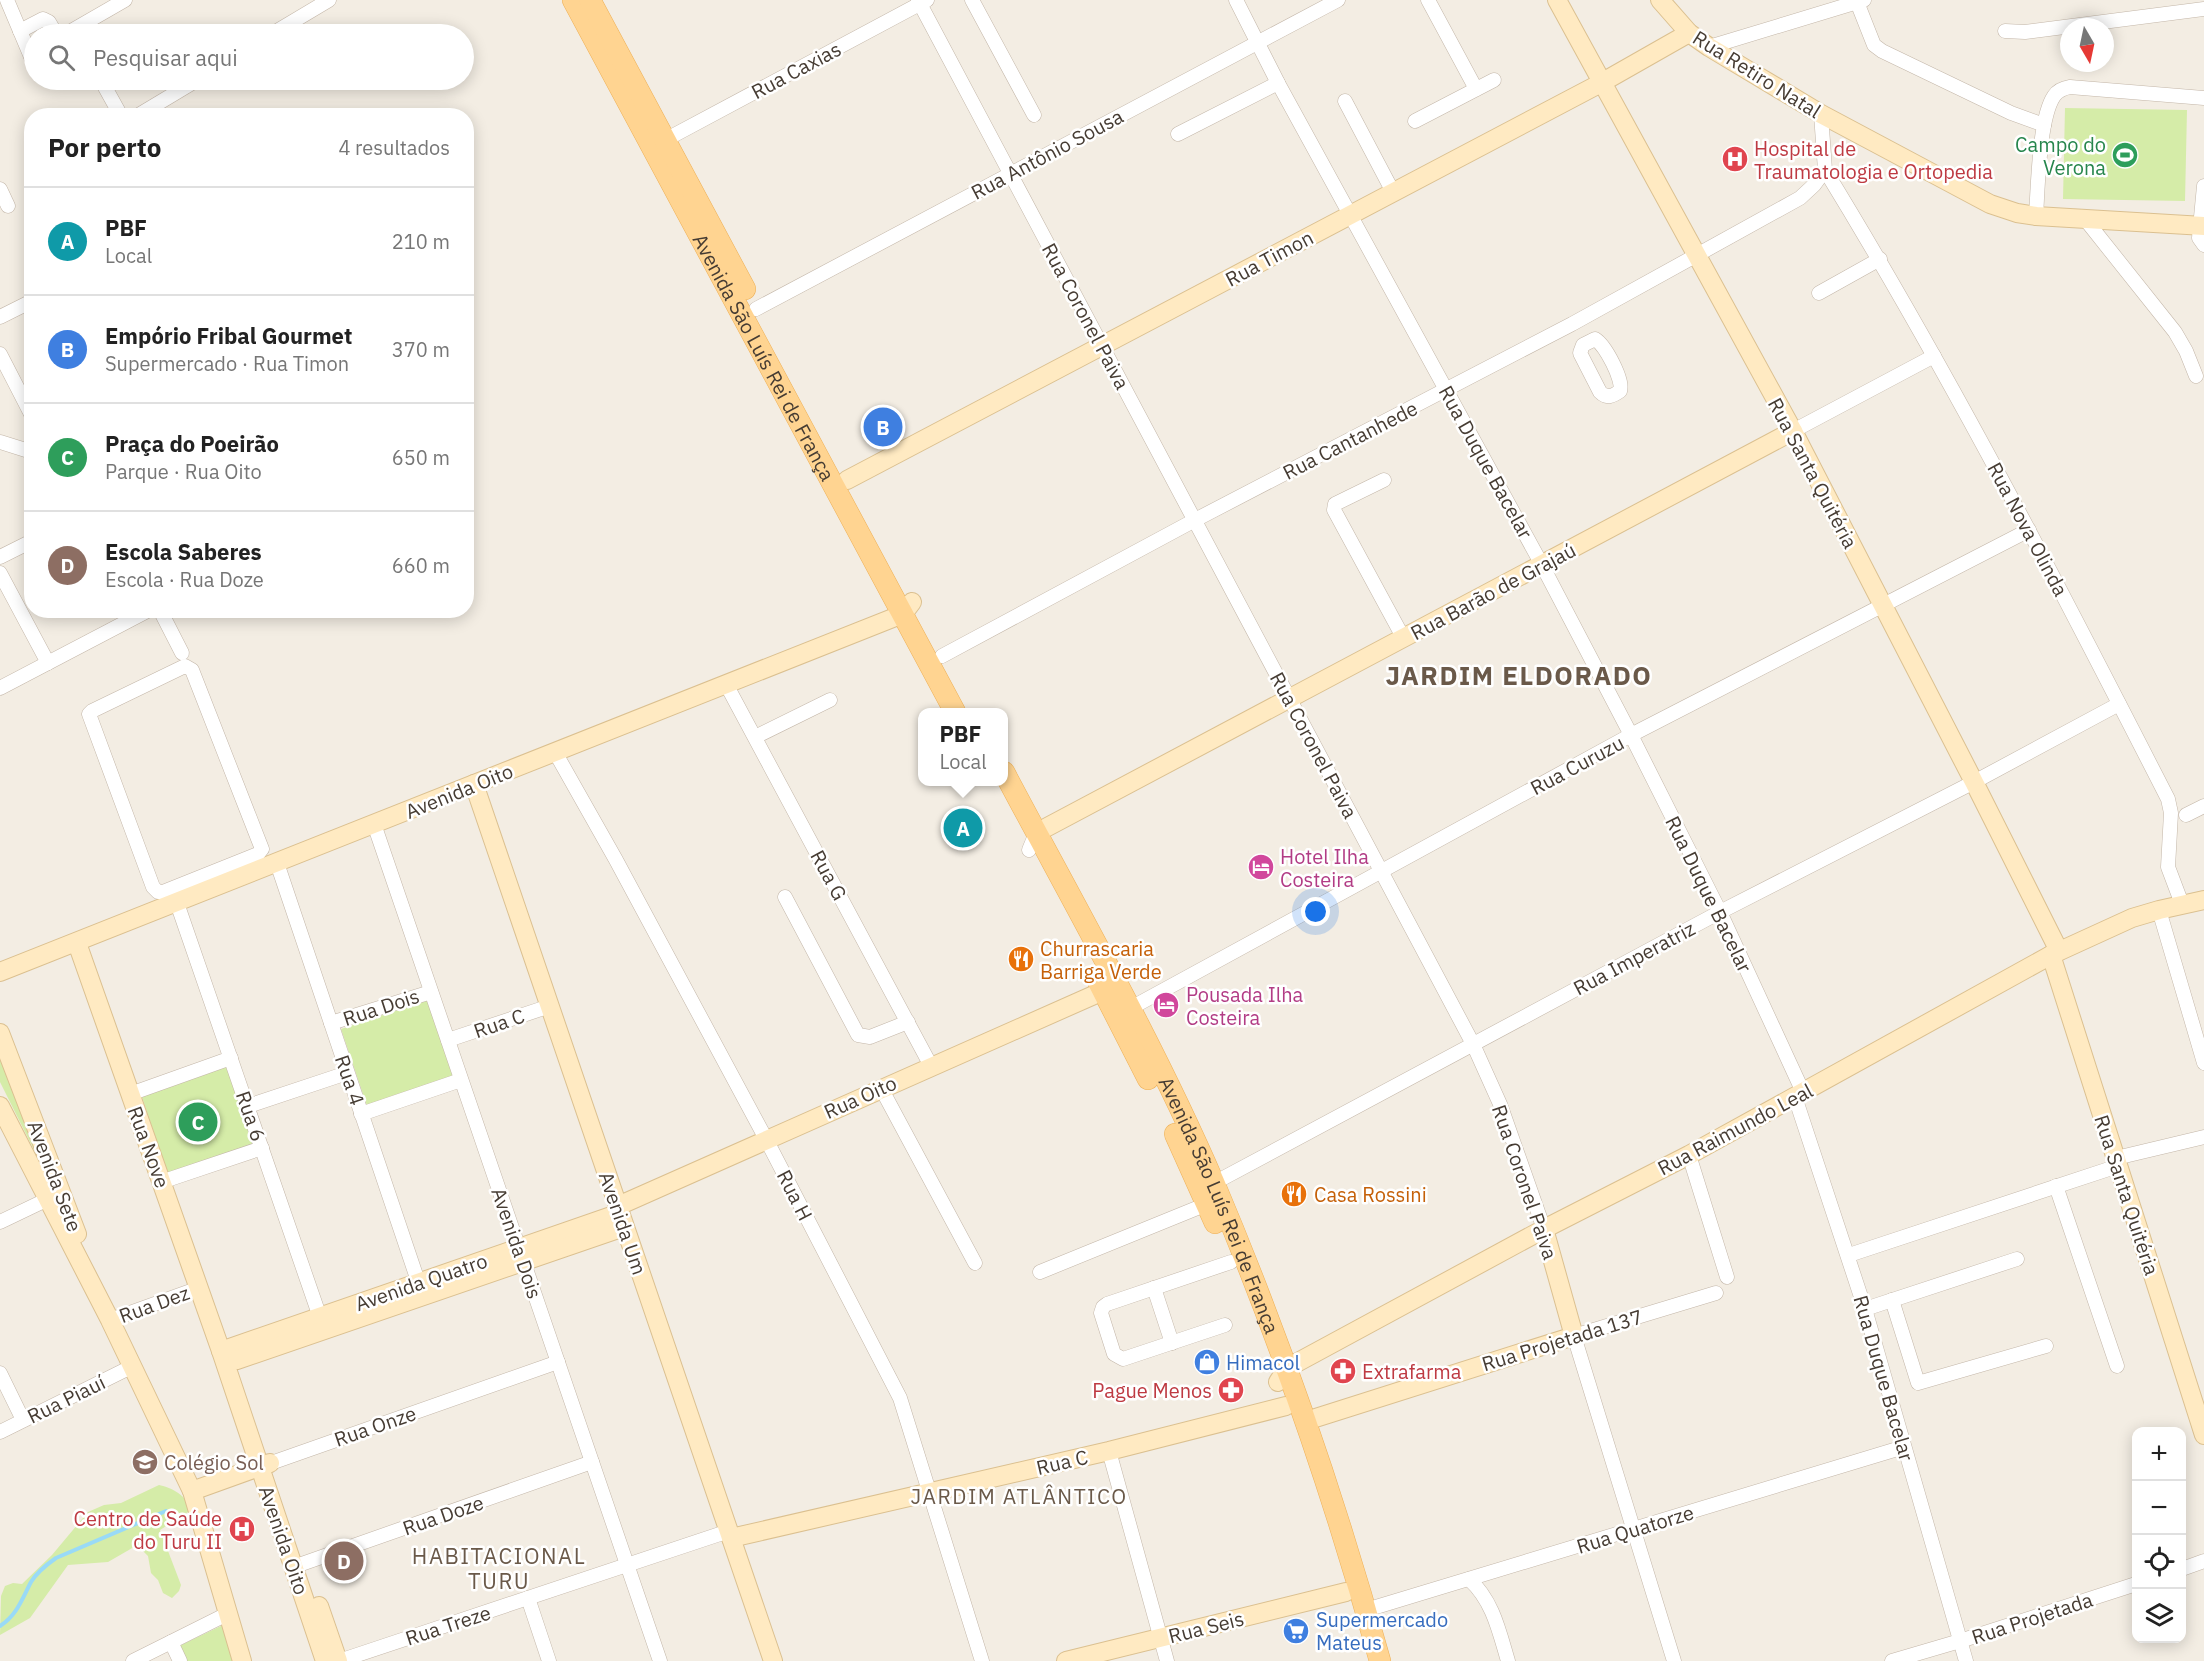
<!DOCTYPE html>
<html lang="pt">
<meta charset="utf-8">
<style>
:root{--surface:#fff;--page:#f2f2f2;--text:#222;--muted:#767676;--line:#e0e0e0;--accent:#b45309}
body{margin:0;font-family:"IBM Plex Sans",sans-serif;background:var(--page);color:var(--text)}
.controls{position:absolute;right:18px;bottom:18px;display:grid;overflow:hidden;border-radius:12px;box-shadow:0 3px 15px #0003}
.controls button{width:54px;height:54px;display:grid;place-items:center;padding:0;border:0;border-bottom:2px solid var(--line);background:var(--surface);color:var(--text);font:30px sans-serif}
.compass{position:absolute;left:2060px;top:18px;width:54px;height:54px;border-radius:50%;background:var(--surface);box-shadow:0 3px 15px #0003;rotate:171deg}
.you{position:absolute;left:1316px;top:912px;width:21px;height:21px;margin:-15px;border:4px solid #fff;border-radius:50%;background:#1a73e8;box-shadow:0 0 0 9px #1a73e833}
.badge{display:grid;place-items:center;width:39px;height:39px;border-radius:50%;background:var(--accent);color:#fff;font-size:20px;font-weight:700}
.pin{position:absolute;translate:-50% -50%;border:3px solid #fff;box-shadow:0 2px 6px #0006}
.popup{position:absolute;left:918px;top:708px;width:90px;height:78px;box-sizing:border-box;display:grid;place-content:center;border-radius:12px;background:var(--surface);filter:drop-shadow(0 2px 4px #0005);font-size:20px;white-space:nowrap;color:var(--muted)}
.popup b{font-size:22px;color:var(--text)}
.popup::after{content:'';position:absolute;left:50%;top:100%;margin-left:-12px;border:12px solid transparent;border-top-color:var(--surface)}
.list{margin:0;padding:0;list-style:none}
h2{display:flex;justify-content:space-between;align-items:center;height:78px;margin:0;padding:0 24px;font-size:26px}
h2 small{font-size:20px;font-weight:400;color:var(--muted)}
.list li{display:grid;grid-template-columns:39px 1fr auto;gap:18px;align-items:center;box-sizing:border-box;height:108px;padding:0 24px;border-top:2px solid var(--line)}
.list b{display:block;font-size:22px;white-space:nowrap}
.list p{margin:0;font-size:20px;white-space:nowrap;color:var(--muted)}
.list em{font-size:20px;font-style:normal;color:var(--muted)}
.icon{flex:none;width:33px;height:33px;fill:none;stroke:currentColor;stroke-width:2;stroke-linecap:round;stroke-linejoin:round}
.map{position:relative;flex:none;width:2204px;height:1661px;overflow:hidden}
.search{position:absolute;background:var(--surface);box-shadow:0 3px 15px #0003;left:24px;top:24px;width:450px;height:66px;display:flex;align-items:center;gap:15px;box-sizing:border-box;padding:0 21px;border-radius:33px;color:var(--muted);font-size:22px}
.panel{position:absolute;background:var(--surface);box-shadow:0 3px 15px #0003;left:24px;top:108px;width:450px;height:510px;border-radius:24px}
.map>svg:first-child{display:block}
.green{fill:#d5eca8}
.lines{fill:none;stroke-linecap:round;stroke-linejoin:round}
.stream{stroke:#99daf7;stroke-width:4}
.street-casing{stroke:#c3b6a8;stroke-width:15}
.secondary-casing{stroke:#dbc090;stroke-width:20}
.primary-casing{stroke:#eeb056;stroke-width:22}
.street{stroke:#fff;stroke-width:14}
.secondary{stroke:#ffeac2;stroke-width:18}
.primary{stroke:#ffd491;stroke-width:21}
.labels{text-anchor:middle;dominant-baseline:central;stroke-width:5;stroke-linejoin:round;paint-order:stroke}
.street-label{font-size:20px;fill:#463c33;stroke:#fff}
.leisure-label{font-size:20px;fill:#27864d;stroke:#fff;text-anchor:end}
.health-label{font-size:20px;fill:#be3a42;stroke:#fff;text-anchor:start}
.hotel-label{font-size:20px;fill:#b23c85;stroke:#fff;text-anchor:start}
.food-label{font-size:20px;fill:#c56008;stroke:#fff;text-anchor:start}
.shop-label{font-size:20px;fill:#366cbe;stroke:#fff;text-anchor:start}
.education-label{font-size:20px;fill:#785e54;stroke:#fff;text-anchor:start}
.neighbourhood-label{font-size:21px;letter-spacing:1.5px;fill:#6a5949;stroke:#fff}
.quarter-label{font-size:22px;letter-spacing:1.5px;fill:#6a5949;stroke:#fff}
.district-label{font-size:26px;font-weight:bold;letter-spacing:1.5px;fill:#6a5949;stroke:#fff}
</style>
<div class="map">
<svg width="2204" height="1661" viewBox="0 0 2204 1661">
<rect width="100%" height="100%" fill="#f3ede3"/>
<g class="green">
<polygon points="2065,108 2187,110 2185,201 2063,199"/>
<polygon points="428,1000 456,1079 368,1109 341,1029"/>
<polygon points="0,1048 66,1214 0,1082"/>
<polygon points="228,1064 253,1146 169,1178 142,1097"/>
<path d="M159,1485c17,4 24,10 34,24l-33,21 21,55 -2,6 -7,7 -9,-5 -5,-13 -7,-7 -3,-17 -7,-7 -7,-2 -26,15 -40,3 -38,53 -30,17 1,-39 4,-10 8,-3 9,1 30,-29 36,-43 16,-7 17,-2z"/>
<polygon points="223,1625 234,1661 186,1661 179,1646"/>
</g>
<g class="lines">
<path class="stream" d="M0,1626c17,-11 22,-27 31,-44 6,-10 15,-17 25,-24l110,-47"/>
<defs>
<g id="street">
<polyline points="7,0 34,64"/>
<polyline points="918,0 1473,1044 1500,1104 1544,1229"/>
<polyline points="972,0 1034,115"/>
<polyline points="1236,0 1278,83 1542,565 1631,735 1720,912 1803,1092"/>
<polyline points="1428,0 1476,89"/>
<polyline points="1857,2 1874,45 1882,51 2011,113 2044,125"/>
<polyline points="20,31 43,19 49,22 56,34"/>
<polyline points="2005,31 2025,32 2204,9"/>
<polyline points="66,34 125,0"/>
<polyline points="272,34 329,0"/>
<polyline points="1709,47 1864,0"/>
<polyline points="101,80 121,116"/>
<polyline points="1345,101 1393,192"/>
<polyline points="137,116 197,80"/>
<polyline points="1415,121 1494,80"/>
<polyline points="1178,134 1278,83"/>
<polyline points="665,140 927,0"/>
<path d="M1825,170c125,204 234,416 343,629l3,14 -3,54 14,37"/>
<polyline points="2204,186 2199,238 2204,245"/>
<polyline points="0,189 8,206"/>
<path d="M2036,216c2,-29 3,-98 18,-120 4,-6 10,-8 16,-9l134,11"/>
<polyline points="2085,219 2175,332 2186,351 2196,376"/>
<polyline points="1819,293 1880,259"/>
<polyline points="756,309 1338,0"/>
<polyline points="0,317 32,301"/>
<path d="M1595,339c10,6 29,41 25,52 -7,5 -13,8 -20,1l-20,-39 3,-8z"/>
<polyline points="0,354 32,416"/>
<polyline points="1793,431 1934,356"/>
<polyline points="0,442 32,452"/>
<polyline points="1384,480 1335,504 1334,510 1404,639"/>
<polyline points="0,557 32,541"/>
<polyline points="0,573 48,663"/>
<polyline points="160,610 182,653"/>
<polyline points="942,656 1195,520 1572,324 1800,198 1814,185 1825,170 1821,114"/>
<polygon points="185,666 192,670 262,849 258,854 163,892 158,892 153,887 89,714 92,711"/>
<polyline points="726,684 931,1066"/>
<polyline points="0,688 149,610"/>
<polyline points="755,737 830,700"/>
<polyline points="555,752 616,860 766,1139 900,1398 982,1661"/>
<polyline points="2186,815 2204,806"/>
<polyline points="374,824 660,1661"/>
<polyline points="1029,850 1036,833"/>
<polyline points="277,863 421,1290"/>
<polyline points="785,897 858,1035 870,1037 908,1022"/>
<polyline points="177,903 323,1326"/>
<polyline points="2159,910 2204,1063"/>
<polyline points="1129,1009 1631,735 2029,530"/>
<polyline points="331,1023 431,992"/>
<polyline points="448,1040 550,1006"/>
<polyline points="881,1088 975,1263"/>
<polyline points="130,1094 231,1058"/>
<polyline points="1795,1097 1865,1309 1966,1661"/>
<polyline points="248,1106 347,1073"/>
<polyline points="361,1114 461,1080"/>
<polyline points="1689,1155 1727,1277"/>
<polyline points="2116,1158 2204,1137"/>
<polyline points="161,1182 262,1148"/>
<polyline points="1214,1183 1720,912 1974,782 2119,704"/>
<polyline points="2056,1186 2117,1366"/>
<polyline points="0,1222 48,1199"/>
<polyline points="1849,1255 2118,1166"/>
<polyline points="1040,1272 1207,1204"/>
<polyline points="1154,1288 1172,1343"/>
<polyline points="1892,1300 1918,1383 2046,1346"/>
<polyline points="1865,1309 2017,1259"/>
<polyline points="110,1320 199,1288"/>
<polyline points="1225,1325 1123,1359 1114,1354 1101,1313 1103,1307 1107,1304 1231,1262"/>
<polyline points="0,1373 23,1420"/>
<polyline points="0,1432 133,1366"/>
<polyline points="1109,1451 1167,1661"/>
<polyline points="271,1463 558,1362"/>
<polyline points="293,1567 592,1462"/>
<polyline points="2182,1569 2204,1561"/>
<path d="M1469,1579c24,22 30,52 39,82"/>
<polyline points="528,1598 549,1661"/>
<polyline points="1366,1610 1904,1447"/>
<polyline points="171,1642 180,1661"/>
<polyline points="133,1661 229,1613"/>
<polyline points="339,1661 729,1531"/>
<polyline points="1674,1661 1574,1336 1716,1293"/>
<polyline points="1892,1661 1960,1641 2136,1584"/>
</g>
<g id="secondary">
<polyline points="1557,0 1793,431 1974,782 2059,951"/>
<polyline points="1660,0 1689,33 1709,47 1821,114 1990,204 2017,213 2036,216 2204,226"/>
<polyline points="847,480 1601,83 1689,33"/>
<polyline points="474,784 773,1661"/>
<polyline points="1036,833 1793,431"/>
<polyline points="77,943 221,1351 325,1661"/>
<polyline points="2051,955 2204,1435"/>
<polyline points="0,972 903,614 912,602"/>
<polyline points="0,1033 77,1234"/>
<polyline points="0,1106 110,1320 192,1491 242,1661"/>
<polyline points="618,1206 1103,991"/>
<polyline points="221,1351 620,1213"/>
<polyline points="237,1360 624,1227"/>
<polyline points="1278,1382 1287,1368 1544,1229 1689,1155 2051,955 2132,918 2159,910 2204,900"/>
<polyline points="1306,1421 1574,1336 1544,1229"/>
<polyline points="192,1491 270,1463"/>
<polyline points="731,1538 1109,1451 1286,1406"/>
<polyline points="319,1606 338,1661"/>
<polyline points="1066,1661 1346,1592"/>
</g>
<g id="primary">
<path id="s1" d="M573,0l382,712"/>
<polyline points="590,0 745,289"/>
<path id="s2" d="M1004,772c72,136 149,270 210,411 66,156 121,316 166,478"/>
<polyline points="1098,981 1148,1079"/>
<polyline points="1175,1134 1215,1223"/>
</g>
</defs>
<use href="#street" class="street-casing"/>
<use href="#secondary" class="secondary-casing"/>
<use href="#primary" class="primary-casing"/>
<use href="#street" class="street"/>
<use href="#secondary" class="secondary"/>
<use href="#primary" class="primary"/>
</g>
<defs>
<symbol id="stadium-disc" viewBox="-11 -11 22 22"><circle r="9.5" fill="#2e9e5b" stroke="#fff"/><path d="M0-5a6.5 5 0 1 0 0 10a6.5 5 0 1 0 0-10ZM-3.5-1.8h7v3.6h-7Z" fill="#fff"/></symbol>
<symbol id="hospital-disc" viewBox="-11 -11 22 22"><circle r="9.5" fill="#e0444e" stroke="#fff"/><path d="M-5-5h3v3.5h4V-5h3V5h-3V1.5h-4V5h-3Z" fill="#fff"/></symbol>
<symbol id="hotel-disc" viewBox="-11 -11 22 22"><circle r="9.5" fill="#d1479c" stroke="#fff"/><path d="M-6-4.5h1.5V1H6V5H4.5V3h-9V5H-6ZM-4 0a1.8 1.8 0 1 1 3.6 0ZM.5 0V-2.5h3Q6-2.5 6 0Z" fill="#fff"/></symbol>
<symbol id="restaurant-disc" viewBox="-11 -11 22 22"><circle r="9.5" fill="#e8710a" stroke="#fff"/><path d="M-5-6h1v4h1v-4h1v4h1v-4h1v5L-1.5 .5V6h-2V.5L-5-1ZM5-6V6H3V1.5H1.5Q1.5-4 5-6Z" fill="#fff"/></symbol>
<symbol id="shop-disc" viewBox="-11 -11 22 22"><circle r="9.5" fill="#3f7fe0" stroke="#fff"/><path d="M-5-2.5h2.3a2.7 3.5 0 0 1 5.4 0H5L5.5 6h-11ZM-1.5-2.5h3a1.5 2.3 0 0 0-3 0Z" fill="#fff"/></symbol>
<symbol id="pharmacy-disc" viewBox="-11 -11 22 22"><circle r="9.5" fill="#e0444e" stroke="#fff"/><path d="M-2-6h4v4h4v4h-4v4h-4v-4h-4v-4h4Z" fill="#fff"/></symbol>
<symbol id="school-disc" viewBox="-11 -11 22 22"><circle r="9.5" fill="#8d6e63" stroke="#fff"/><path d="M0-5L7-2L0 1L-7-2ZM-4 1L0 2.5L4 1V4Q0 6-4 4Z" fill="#fff"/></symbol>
<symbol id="supermarket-disc" viewBox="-11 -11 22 22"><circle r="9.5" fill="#3f7fe0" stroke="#fff"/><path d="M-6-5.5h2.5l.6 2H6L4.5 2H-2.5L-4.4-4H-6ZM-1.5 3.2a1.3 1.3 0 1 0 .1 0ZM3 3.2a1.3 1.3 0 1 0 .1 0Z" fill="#fff"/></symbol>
</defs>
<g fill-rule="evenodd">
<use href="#stadium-disc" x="2110" y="140" width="30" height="30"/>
<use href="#hospital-disc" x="1720" y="144" width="30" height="30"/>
<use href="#hotel-disc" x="1246" y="852" width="30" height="30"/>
<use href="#restaurant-disc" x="1006" y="944" width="30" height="30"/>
<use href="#hotel-disc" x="1151" y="990" width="30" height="30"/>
<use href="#restaurant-disc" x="1279" y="1179" width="30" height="30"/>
<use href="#shop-disc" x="1192" y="1347" width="30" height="30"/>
<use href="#pharmacy-disc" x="1328" y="1356" width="30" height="30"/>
<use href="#pharmacy-disc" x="1216" y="1375" width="30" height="30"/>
<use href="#school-disc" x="130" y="1447" width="30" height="30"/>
<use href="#hospital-disc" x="227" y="1514" width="30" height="30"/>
<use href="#supermarket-disc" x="1281" y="1616" width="30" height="30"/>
</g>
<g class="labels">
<g class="street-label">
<text transform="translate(796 70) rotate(-28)">Rua Caxias</text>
<text transform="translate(1757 74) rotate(32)">Rua Retiro Natal</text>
<text transform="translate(1047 154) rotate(-28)">Rua Antônio Sousa</text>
<text transform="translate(1269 258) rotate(-28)">Rua Timon</text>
<text transform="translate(1086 316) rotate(62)">Rua Coronel Paiva</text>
<text stroke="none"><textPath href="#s1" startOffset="405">Avenida São Luís Rei de França</textPath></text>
<text transform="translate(1350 440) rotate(-27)">Rua Cantanhede</text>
<text transform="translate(1486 462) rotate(61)">Rua Duque Bacelar</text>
<text transform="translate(1813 473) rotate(62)">Rua Santa Quitéria</text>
<text transform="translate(2028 529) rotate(62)">Rua Nova Olinda</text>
<text transform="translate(1493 591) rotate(-28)">Rua Barão de Grajaú</text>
<text transform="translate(1314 745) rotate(62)">Rua Coronel Paiva</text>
<text transform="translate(1577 765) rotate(-28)">Rua Curuzu</text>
<text transform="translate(459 791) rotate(-22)">Avenida Oito</text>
<text transform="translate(829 875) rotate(62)">Rua G</text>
<text transform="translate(1709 894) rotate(64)">Rua Duque Bacelar</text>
<text transform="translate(1634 958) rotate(-28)">Rua Imperatriz</text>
<text transform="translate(381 1007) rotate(-18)">Rua Dois</text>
<text transform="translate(499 1023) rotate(-19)">Rua C</text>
<text transform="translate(350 1080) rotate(71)">Rua 4</text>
<text transform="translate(860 1097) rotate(-24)">Rua Oito</text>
<text transform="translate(251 1116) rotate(71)">Rua 6</text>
<text transform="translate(1735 1129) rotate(-28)">Rua Raimundo Leal</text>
<text transform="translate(149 1147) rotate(70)">Rua Nove</text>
<text transform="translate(55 1176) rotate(69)">Avenida Sete</text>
<text transform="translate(1525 1182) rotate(71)">Rua Coronel Paiva</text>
<text transform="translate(795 1195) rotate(63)">Rua H</text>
<text transform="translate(2127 1195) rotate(72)">Rua Santa Quitéria</text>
<text stroke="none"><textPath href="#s2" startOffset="484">Avenida São Luís Rei de França</textPath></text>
<text transform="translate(623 1223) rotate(71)">Avenida Um</text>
<text transform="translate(517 1243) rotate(71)">Avenida Dois</text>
<text transform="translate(421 1282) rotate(-19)">Avenida Quatro</text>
<text transform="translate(154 1304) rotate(-20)">Rua Dez</text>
<text transform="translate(1562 1340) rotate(-17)">Rua Projetada 137</text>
<text transform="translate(1884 1378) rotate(74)">Rua Duque Bacelar</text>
<text transform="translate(66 1399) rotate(-26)">Rua Piauí</text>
<text transform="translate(375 1426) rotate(-19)">Rua Onze</text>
<text transform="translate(1062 1462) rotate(-13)">Rua C</text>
<text transform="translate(443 1515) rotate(-19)">Rua Doze</text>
<text transform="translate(1635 1529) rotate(-17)">Rua Quatorze</text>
<text transform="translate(284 1540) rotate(71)">Avenida Oito</text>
<text transform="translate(2032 1618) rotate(-18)">Rua Projetada</text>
<text transform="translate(448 1625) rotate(-18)">Rua Treze</text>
<text transform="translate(1206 1627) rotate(-14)">Rua Seis</text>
</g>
<g class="leisure-label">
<text x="2106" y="144">Campo do<tspan x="2106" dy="23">Verona</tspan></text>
</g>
<g class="health-label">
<text x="1754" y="148">Hospital de<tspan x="1754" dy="23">Traumatologia e Ortopedia</tspan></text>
<text x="1362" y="1371">Extrafarma</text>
<text x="1212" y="1390" text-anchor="end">Pague Menos</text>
<text x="222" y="1518" text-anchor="end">Centro de Saúde<tspan x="222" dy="23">do Turu II</tspan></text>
</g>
<g class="hotel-label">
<text x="1280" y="856">Hotel Ilha<tspan x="1280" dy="23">Costeira</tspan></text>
<text x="1186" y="994">Pousada Ilha<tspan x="1186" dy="23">Costeira</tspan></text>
</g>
<g class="food-label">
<text x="1040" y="948">Churrascaria<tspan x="1040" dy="23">Barriga Verde</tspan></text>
<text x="1314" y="1194">Casa Rossini</text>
</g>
<g class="shop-label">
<text x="1226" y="1362">Himacol</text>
<text x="1316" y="1619">Supermercado<tspan x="1316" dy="23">Mateus</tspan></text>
</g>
<g class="education-label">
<text x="164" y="1462">Colégio Sol</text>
</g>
<g class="neighbourhood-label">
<text x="1019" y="1496">JARDIM ATLÂNTICO</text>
</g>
<g class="quarter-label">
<text x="499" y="1555">HABITACIONAL<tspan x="499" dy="25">TURU</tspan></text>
</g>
<g class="district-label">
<text x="1519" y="675">JARDIM ELDORADO</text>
</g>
</g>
</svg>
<div class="controls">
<button>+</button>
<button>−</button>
<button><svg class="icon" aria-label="locate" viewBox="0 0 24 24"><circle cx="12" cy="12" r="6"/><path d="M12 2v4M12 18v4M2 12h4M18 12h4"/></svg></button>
<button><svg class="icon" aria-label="layers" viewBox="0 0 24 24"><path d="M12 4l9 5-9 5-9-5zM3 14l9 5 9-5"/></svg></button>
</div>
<svg class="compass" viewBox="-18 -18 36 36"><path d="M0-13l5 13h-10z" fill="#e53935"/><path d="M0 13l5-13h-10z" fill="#767676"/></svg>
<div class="you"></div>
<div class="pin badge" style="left:963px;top:828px;background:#0f9aa8">A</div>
<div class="popup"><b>PBF</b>Local</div>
<div class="pin badge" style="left:883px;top:427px;background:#3f7fe0">B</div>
<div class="pin badge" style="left:198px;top:1122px;background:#2e9e5b">C</div>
<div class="pin badge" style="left:344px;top:1561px;background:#8d6e63">D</div>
<div class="search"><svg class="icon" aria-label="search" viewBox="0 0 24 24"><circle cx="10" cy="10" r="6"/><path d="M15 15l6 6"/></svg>Pesquisar aqui</div>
<section class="panel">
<h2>Por perto<small>4 resultados</small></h2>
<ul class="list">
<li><span class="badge" style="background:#0f9aa8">A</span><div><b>PBF</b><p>Local</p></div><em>210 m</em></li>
<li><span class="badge" style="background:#3f7fe0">B</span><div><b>Empório Fribal Gourmet</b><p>Supermercado · Rua Timon</p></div><em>370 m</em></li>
<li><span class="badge" style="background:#2e9e5b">C</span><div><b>Praça do Poeirão</b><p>Parque · Rua Oito</p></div><em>650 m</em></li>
<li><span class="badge" style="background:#8d6e63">D</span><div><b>Escola Saberes</b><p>Escola · Rua Doze</p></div><em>660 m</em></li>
</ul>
</section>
</div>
